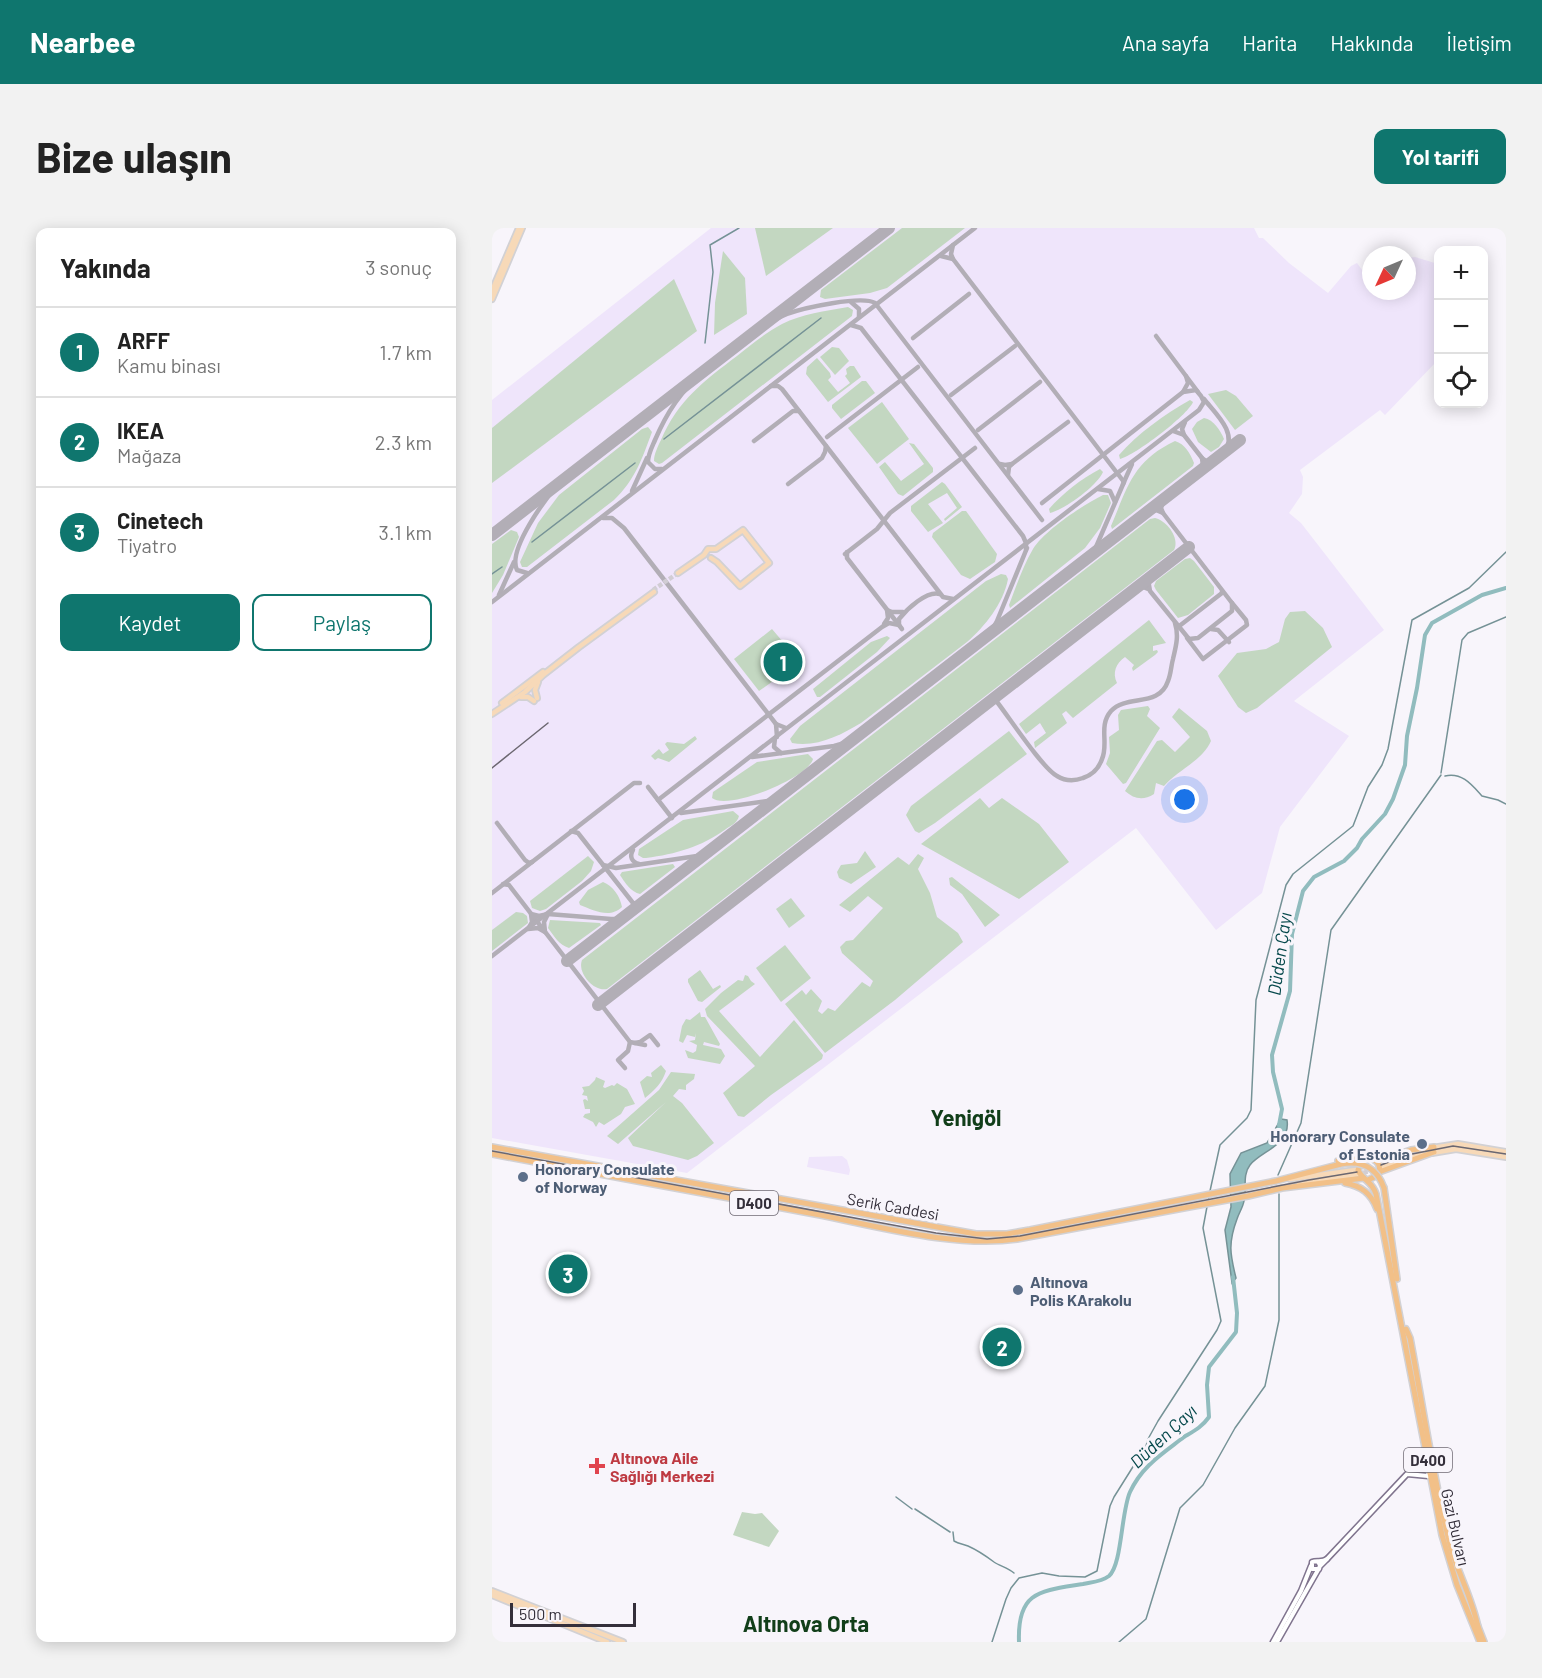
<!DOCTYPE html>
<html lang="tr">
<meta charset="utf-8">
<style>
:root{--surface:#fff;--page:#f2f2f2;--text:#222;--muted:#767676;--line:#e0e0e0;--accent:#0f766e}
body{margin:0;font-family:Barlow,sans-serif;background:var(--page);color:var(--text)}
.controls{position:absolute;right:18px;top:18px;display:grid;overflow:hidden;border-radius:12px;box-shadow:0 3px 15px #0003}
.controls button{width:54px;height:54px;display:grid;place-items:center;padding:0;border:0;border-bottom:2px solid var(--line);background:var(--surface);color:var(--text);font:30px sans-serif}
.compass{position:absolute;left:870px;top:18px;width:54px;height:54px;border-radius:50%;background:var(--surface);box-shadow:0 3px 15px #0003;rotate:226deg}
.scale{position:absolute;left:18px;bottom:15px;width:126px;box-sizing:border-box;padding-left:6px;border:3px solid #342f3a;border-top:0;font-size:16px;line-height:21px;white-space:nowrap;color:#342f3a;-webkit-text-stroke:4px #f8f5fb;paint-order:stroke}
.you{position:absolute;left:693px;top:572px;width:21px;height:21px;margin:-15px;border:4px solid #fff;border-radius:50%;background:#1a73e8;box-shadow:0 0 0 9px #1a73e833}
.badge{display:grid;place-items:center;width:39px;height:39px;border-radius:50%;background:var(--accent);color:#fff;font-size:20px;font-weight:700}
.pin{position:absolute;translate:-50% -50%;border:3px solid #fff;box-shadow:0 2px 6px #0006}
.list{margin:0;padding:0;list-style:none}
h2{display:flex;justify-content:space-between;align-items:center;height:78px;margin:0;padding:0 24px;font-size:26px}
h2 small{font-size:20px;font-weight:400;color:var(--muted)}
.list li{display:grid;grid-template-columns:39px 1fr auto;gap:18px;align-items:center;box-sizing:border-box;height:90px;padding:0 24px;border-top:2px solid var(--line)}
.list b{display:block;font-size:22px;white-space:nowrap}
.list p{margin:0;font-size:20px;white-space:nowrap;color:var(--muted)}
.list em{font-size:20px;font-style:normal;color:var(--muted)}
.actions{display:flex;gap:12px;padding:18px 24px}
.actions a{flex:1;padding:14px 0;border:2px solid var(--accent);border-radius:12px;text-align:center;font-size:21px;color:var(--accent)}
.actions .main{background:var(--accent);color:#fff}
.icon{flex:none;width:33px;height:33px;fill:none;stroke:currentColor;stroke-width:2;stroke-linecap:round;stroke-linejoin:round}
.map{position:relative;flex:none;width:1014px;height:1414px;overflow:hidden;border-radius:12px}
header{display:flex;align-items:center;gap:36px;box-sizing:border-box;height:84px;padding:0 30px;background:var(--accent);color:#fff}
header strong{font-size:28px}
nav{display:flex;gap:33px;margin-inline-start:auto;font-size:21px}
.intro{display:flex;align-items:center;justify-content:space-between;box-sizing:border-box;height:144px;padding:0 36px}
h1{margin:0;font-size:42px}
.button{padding:15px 27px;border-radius:12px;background:var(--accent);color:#fff;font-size:21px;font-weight:700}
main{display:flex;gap:36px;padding:0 36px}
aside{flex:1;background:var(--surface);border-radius:12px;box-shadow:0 3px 15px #0003}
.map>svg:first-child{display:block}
.built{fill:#efe5fb}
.green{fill:#c3d7c1}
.water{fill:#91bcbe;stroke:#759296;stroke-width:1.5}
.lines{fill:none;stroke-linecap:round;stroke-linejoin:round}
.stream{stroke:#759296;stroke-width:1.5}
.river{stroke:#91bcbe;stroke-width:4}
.taxiway{stroke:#b2aeb6;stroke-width:4.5}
.runway{stroke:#b2aeb6;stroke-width:12}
.primary-tunnel{stroke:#d1cdd4;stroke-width:4.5;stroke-dasharray:4.5 2;stroke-linecap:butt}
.secondary-casing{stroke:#80748e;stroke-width:7}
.primary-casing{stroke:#d2d1d4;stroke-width:8}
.highway-casing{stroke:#d2d1d4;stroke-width:8}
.secondary{stroke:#fff;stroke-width:4}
.primary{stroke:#f7d9b8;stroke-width:4.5}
.highway{stroke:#f2c088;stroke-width:5}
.tram{stroke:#6b6770;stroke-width:1.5}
.highway-bridge-casing{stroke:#d2d1d4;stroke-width:8;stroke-linecap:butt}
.highway-bridge{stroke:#f2c088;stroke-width:5}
.service-dot{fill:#5c6f8a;stroke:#f8f5fb;stroke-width:2}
.health-dot{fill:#e0444e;stroke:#f8f5fb;stroke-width:2}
.labels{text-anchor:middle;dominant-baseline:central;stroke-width:6;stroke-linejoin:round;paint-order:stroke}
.shield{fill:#f8f5fb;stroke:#6f6a74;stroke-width:1.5}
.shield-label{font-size:15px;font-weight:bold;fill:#342f3a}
.service-label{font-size:16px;font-weight:bold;fill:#4e5e75;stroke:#f8f5fb;text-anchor:start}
.street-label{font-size:16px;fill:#342f3a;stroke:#f8f5fb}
.health-label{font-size:16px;font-weight:bold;fill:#be3a42;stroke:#f8f5fb;text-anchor:start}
.water-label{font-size:18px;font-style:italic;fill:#05484b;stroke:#f8f5fb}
.district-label{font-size:22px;font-weight:bold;fill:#113e19;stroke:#f8f5fb}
</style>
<header>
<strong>Nearbee</strong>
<nav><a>Ana sayfa</a><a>Harita</a><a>Hakkında</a><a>İletişim</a></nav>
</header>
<div class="intro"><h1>Bize ulaşın</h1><a class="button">Yol tarifi</a></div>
<main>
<aside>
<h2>Yakında<small>3 sonuç</small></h2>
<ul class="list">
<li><span class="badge">1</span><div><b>ARFF</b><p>Kamu binası</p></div><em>1.7 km</em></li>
<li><span class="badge">2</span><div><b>IKEA</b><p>Mağaza</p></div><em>2.3 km</em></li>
<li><span class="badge">3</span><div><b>Cinetech</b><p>Tiyatro</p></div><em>3.1 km</em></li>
</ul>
<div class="actions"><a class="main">Kaydet</a><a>Paylaş</a></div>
</aside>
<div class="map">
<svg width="1014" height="1414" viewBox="0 0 1014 1414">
<rect width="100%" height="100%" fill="#f8f5fb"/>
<g class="built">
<polygon points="219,0 762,0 767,10 771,10 797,35 836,65 859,38 865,35 879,54 879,63 915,63 915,30 923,29 946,36 946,132 893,187 888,182 808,242 811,249 810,266 797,285 809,295 892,402 802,473 857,508 788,599 770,665 724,702 644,600 195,945 0,910 0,172"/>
<polygon points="350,928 355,932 358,942 357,947 315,939 317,929"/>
</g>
<g class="green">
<polygon points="263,0 341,0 274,48"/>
<polygon points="410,0 473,0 395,60 378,65 333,71 328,69 329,62"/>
<polygon points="231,23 253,50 255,86 222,107 223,75"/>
<polygon points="182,51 205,103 0,255 0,200"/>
<path d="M356,79l5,3 -1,6 -190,147 -3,1 -5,-3c0,-7 4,-15 7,-21 17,-40 43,-59 76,-84 14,-11 28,-23 45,-32 20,-10 43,-13 66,-17z"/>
<polygon points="340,119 347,120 357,133 343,147 328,129"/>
<polygon points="325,130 338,145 339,149 336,152 346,164 358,155 353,148 355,146 354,141 358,138 362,138 369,149 336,174 314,146 315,139"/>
<polygon points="370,153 374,153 383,165 349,191 340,180 340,177"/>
<polygon points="734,162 744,168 761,188 743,202 716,166"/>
<path d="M698,172l3,2c-6,14 -58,53 -73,57l-1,-4c18,-21 46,-41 71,-55z"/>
<polygon points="390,174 417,211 385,236 356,200"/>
<path d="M712,190c10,2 16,12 20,21l-5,8 -8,5 -13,-10 -6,-13 5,-7z"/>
<path d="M156,199l4,5c-10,27 -17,48 -38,68l-87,67h-5l-2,-5 18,-39 21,-28 83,-66z"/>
<path d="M683,213c10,3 15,12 19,22l-1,3 -81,63 -1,-3c17,-40 22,-65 64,-85z"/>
<polygon points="417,215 422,216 441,240 441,244 411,268 406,266 387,239 393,234 409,253 432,236"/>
<path d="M608,241l3,3c-6,14 -38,37 -53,41l-1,-4c14,-16 32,-30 51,-40z"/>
<polygon points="450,254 453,256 470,279 453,293 452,291 465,280 455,265 436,276 451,295 436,304 419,283 419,278"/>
<path d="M611,267h5l3,8 -11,25 -15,20 -75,60 -1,-3c7,-18 14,-39 24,-56 12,-19 50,-44 70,-54z"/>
<polygon points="470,283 474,283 505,326 503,334 478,351 469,347 440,309 441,305"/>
<path d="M663,290c12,3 25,20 19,32l-567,439c-14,3 -30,-17 -25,-29l568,-441z"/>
<polygon points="19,302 25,304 27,309 11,347 0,365 0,316"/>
<polygon points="698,330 702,333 722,359 722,366 696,387 686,390 664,362 662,358 664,353 693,331"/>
<path d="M509,346l5,1 2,4c-5,25 -23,47 -41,63l-106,81c-20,12 -45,25 -69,20l-2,-4 10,-13 186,-145z"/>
<polygon points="813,383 831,400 840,419 765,480 754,485 746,479 726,448 745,425 774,421 787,414 793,391 798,384"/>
<path d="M657,392l17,23 -13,3v5l4,-1 1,2 -3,3 -22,16 -1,-3 2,-3 -9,-8c-9,6 -13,16 -8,26l-44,35 -7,-7 -4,3 5,9 -32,25 -1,-6 12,-9 -6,-10 -14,11 -7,-10z"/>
<polygon points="280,401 297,421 282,434 291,446 267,463 242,431"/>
<polygon points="395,408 398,410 385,424 328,469 325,469 321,461 379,414"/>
<polygon points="656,478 658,481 655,488 668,500 634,555 631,556 614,536 618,525 617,509 627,502 626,487 629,482"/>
<path d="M687,480l28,23 4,10c-8,19 -33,29 -47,45l-8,-3 -2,11c-11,7 -20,5 -29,-3l32,-50 5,-1 13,12 15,-15 -18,-20z"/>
<polygon points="517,503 535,526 443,595 427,605 423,603 414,587 419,578"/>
<polygon points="203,508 205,511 177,534 166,530 163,532 159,528 167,521 171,526 177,522 173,516 175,514 192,516"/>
<path d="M316,526l5,5c-5,19 -85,52 -101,39l1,-6 44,-30z"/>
<polygon points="488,570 497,580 510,570 547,596 577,634 527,671 429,616"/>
<path d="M241,583l6,5c-2,7 -7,9 -13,13 -25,18 -50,25 -80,29h-3l-5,-3 1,-6 44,-29z"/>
<polygon points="373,623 384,639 359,656 347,650 345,644 349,637 365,635"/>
<polygon points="426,626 432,630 426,641 438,665 445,689 466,705 471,714 403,772 333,825 293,776 310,762 314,767 319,761 330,773 326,783 330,786 336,780 343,783 370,754 378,759 381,753 350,725 348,719 354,713 361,712 391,680 376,668 358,684 347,677 406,629 417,637"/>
<polygon points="96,628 102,634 99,643 90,653 54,681 48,683 40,680 38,673"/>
<path d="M181,636l2,3 -35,27c-9,-2 -15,-11 -20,-19l2,-3z"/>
<polygon points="460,649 508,687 493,699 470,666 458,657 457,650"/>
<path d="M111,654c10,4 17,14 19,25 -12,12 -29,3 -42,-2l-1,-3 9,-12z"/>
<polygon points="299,670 313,688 297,700 284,681"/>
<polygon points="24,684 31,685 35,688 36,695 0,723 0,702"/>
<path d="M58,692l50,3 1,2 -32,23c-10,-3 -15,-12 -21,-20z"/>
<polygon points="293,717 319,750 289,774 264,740"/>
<polygon points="208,742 221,761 228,757 229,759 210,774 206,773 196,754 196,751"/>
<polygon points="253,747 256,748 259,753 263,756 227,783 268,829 302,792 331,827 330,831 279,867 252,889 246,888 231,865 263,838 215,788 213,781 229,765 246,752 251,753"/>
<polygon points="208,784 209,789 213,789 228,816 227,818 212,814 211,817 229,821 233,828 228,836 196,830 193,822 201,825 204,823 205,817 197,813 203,812 204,805 203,809 195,807 191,815 187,813 190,798 194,791 198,792"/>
<path d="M169,837l5,6c-4,12 -11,19 -21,27l-5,-16 7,-6 5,1 -1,-4z"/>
<polygon points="179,844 203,846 202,851 194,857 194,862 187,861 181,868 190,875 222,915 205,928 196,932 141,918 136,910 174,874 126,916 115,908 167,862"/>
<polygon points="104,849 113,853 111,859 113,860 120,857 122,858 125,855 135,861 143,876 133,879 129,886 112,897 107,894 104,899 101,894 91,889 93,886 98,885 98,881 93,881 91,872 93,871 96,873 95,868 90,867 92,863 90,859 97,858 103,852"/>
<polygon points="250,1284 263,1286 270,1285 287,1303 277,1319 241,1307"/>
</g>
<path class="water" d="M789,891l6,1c4,25 -26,31 -37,45 -8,10 -3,25 -6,36 -1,6 -5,12 -7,18 -9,24 -7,35 -1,59l-4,5 -7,-53 6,-23 -1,-33 11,-21 26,-10z"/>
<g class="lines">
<g class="stream">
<polyline points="213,115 221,44 218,17 247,0"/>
<polyline points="172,211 329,90"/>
<polyline points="40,314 143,235"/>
<polyline points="0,346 10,339"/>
<polyline points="949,545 970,412 976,405 1014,389"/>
<path d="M953,548c17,-4 27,9 37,20l16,4 8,4"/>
<polyline points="786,947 809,895 839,702 949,547"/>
<polyline points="718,963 728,917 755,890 759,882 764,772 794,657 801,646 861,598 876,559 890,537 896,521 920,392 977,360 1014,324"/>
<polyline points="404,1269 420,1281"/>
<polyline points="423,1281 458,1304"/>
<path d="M461,1304l1,9c5,3 9,3 14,5 9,4 18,10 26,16 6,4 14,6 20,11"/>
<polyline points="500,1414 514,1371 519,1360 527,1350 550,1345 567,1348 593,1349 605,1343 618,1278 622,1269 654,1218 656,1211 666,1193 725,1102 729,1093 711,1000 717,968"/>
<polyline points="627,1414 654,1391 688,1280 711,1257 743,1200 773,1158 787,1092 787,966"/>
</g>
<g class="river">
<polyline points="787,897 790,881 781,844 780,827 798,763 800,706 811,663 822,649 852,633 865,620 870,611 893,586 901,571 913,537 915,508 925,460 933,407 940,395 990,367 1014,360"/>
<path d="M527,1414c-2,-51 21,-51 64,-58 9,-2 18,-2 26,-8 13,-11 12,-64 21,-84 12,-26 32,-38 54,-55 10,-6 18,-10 25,-20l-2,-32 2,-18 27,-35 1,-19 -4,-36"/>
</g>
<g class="taxiway">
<polyline points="393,3 398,0"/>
<polyline points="449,28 461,31 459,26 461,17"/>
<polyline points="461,31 632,254 601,326"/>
<polyline points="359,74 367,81 367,89"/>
<polyline points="359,97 369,100 531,308 534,315 534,322"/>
<path d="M265,102c10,-6 20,-12 30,-16 16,-6 75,-19 88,-11l167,217"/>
<polyline points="664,108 706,164"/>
<polyline points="421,110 477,66"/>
<polyline points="279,158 286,158 290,161 451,369 461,371"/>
<polyline points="459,167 523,118"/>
<path d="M712,171c11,14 35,35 20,53"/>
<polyline points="486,202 548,154"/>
<polyline points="681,203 692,207 690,201 693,194"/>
<polyline points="692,207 710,230"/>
<polyline points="335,209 426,139"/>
<polyline points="262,213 301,183 307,183"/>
<polyline points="508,236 513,237 520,236 517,239 516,247"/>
<polyline points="520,236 576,194"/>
<path d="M170,241h-7l-7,-7c0,-8 4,-15 7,-22 12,-28 26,-49 49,-69"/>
<polyline points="709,243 711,238 710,230 714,233 722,233"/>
<polyline points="296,256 330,230 333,224 334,218"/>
<polyline points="631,256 640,236"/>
<polyline points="606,261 618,263 623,274"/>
<polyline points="140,263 155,230"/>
<polyline points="550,275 691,164"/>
<polyline points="657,283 664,282 671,285 669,280 672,271"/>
<polyline points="111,290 120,290 132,300 284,496"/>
<polyline points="355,324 355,330 410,401"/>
<polyline points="353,326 385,301 398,285 483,220"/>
<path d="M35,345l-10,-3c-10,-20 29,-72 42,-87"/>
<polyline points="656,351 658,363 697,411 706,410 740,383 740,375 671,285"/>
<polyline points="643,361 651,359 656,361"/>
<polyline points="7,367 22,334"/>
<polyline points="0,374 483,0"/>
<polyline points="392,396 396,390 395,382 400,384 411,384"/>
<path d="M407,397v-6c8,-10 28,-29 41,-25"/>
<polyline points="686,399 730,365 730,363"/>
<polyline points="719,401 726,402 737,414"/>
<polyline points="498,406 505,393 535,320"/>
<polyline points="695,410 711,431 755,397 754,392 740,375"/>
<path d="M502,470c13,16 48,70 63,78 8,5 18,5 26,2 9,-3 16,-10 19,-19 7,-16 -4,-33 9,-48 16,-17 48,-3 57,-30 3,-7 3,-15 5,-22 3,-13 6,-23 2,-36"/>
<polyline points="285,509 284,496 294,500"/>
<polyline points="283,510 282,519 289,525"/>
<polyline points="260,529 342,518 360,513"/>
<polyline points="156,559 180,590"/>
<polyline points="166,572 390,399 397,395 407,397"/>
<polyline points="189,585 283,572"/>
<polyline points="5,595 33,632 37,635 40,634"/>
<polyline points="79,603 86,605 141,675 148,676"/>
<path d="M141,622c-4,7 -1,12 6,14"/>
<polyline points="111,637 124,640 205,628 215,625"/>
<polyline points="11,656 17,657 138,814 153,817"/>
<polyline points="0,665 142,555 148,555"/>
<polygon points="39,686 47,688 56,686 52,694 53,704 46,700 36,701 40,694"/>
<polyline points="56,686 119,691 125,691 135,686"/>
<polyline points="0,728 707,182 712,174 709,168 704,162 691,164 696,155 694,148"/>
<polyline points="143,815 148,814 158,807 166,817"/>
<polyline points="133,840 126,832 136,823 138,814"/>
</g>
<g class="runway">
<polyline points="0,307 397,0"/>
<polyline points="75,733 748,212"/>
<polyline points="106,777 697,319"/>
</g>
<g class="primary-tunnel">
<polyline points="161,362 186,345"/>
<polyline points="865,946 883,942"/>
</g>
<defs>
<g id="secondary">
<polyline points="835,1331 915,1246 936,1248"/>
<path d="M826,1334l2,3 -1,4h-7v-7c5,-2 10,1 15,-3l-7,7"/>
<polyline points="781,1414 809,1363 819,1338"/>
<polyline points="785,1414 826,1342"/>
</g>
<g id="primary">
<polyline points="0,63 27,0"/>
<polyline points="0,71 30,0"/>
<polyline points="186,345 212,327 216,321 224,321 251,302 277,335 248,358 225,334 219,330"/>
<polyline points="29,469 36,469 42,473"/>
<polyline points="45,470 43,462 46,454"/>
<polyline points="10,475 51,444"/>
<polyline points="0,486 33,464 51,447 87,419 162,364"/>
<polyline points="940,920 966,916 1014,924"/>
<polyline points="940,925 964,921 1014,929"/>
<polyline points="890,939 931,926"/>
<polyline points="798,951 864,942"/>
<polyline points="807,956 865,946"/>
<polyline points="0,1363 131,1414"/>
<polyline points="0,1367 115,1414"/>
</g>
<g id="highway">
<polyline points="0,919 484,1006 515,1006 538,1002 784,953 849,936"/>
<path d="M0,926c108,20 215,40 323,60 62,12 140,34 202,25l231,-43 34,-8 82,-10"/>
<polyline points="883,932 889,932 919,922 942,919"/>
<polyline points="846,933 858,931 870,933"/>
<polyline points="887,944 942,924"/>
<path d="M876,952l10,-5c4,-8 0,-15 -8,-17l-8,3 -4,9c4,10 14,11 18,24l66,341 15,50 23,57"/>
<path d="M853,955c16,3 26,10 32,26"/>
<polyline points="892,960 905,1051"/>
<path d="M914,1101l4,9c13,68 23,140 40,207 8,28 22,53 28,82"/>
<polyline points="985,1396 992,1414"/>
</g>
</defs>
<use href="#secondary" class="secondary-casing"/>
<use href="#primary" class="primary-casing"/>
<use href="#highway" class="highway-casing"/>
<use href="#secondary" class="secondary"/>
<use href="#primary" class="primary"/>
<use href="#highway" class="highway"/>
<g class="tram">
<polyline points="0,540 56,495"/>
<polyline points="0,923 444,1005 495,1011 528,1008 817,952 865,944"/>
<polyline points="889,937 915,927 961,918 1014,926"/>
</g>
<defs>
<path id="highway-bridge" d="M849,936c21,-4 36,4 43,24"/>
</defs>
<use href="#highway-bridge" class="highway-bridge-casing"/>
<use href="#highway-bridge" class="highway-bridge"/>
</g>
<g class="service-dot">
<circle cx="930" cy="916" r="6"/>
<circle cx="31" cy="949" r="6"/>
<circle cx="526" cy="1062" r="6"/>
</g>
<path class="health-dot" d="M102 1229h6v6h6v6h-6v6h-6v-6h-6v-6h6z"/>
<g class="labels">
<g class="shield">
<rect x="238" y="963" width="48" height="24" rx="4.5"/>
<rect x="912" y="1220" width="48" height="24" rx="4.5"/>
</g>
<g class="shield-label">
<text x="262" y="975">D400</text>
<text x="936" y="1232">D400</text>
</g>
<g class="service-label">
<text x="918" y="907" text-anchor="end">Honorary Consulate<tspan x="918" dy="18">of Estonia</tspan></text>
<text x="43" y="940">Honorary Consulate<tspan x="43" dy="18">of Norway</tspan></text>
<text x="538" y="1053">Altınova<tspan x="538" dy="18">Polis KArakolu</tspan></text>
</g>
<g class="street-label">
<text transform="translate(401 978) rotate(10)">Serik Caddesi</text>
<text transform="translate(964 1299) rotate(77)">Gazi Bulvarı</text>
</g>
<g class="health-label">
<text x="118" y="1229">Altınova Aile<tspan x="118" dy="18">Sağlığı Merkezi</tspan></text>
</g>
<g class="water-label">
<text transform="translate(787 726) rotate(-82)">Düden Çayı</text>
<text transform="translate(671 1208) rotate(-43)">Düden Çayı</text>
</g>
<g class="district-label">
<text x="474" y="889">Yenigöl</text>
<text x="314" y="1395">Altınova Orta</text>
</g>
</g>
</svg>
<div class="controls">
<button>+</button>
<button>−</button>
<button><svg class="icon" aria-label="locate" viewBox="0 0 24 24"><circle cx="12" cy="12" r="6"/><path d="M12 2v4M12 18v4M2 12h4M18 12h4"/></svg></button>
</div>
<svg class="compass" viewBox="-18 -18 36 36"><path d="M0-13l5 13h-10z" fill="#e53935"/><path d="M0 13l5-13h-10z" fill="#767676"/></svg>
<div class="scale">500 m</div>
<div class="you"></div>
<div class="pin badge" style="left:291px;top:434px">1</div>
<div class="pin badge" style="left:510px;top:1119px">2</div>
<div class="pin badge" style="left:76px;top:1046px">3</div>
</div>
</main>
